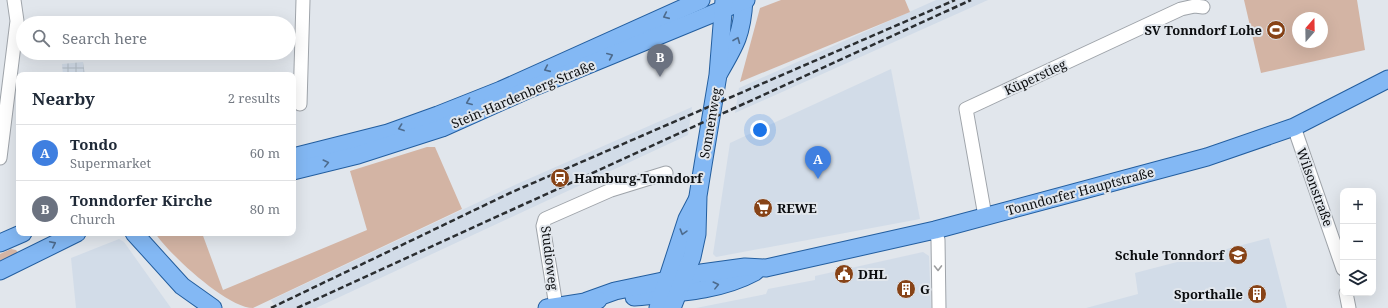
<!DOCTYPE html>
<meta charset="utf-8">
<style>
:root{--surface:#fff;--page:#f6f6f7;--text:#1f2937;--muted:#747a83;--line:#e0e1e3;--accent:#874317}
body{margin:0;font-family:"Noto Serif",serif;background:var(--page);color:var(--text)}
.controls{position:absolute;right:12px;bottom:12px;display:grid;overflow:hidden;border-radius:8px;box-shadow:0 4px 16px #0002}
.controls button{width:36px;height:36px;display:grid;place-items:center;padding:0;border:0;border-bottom:1px solid var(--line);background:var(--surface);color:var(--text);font:20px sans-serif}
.compass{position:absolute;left:1292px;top:12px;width:36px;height:36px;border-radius:50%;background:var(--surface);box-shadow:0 4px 16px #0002;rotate:20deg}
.you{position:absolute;left:760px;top:130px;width:14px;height:14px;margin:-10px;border:3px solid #fff;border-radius:50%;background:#1a73e8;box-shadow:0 0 0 6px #1a73e833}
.badge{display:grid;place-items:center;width:26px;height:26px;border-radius:50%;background:var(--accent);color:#fff;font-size:13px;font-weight:700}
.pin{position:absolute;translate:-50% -33px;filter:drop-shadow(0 1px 2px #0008)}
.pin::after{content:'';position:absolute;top:21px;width:14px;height:12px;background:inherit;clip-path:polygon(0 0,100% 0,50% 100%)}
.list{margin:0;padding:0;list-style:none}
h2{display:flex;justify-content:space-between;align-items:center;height:52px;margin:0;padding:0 16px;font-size:17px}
h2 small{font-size:13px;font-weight:400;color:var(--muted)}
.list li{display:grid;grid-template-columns:26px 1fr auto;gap:12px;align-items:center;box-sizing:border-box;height:56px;padding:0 16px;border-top:1px solid var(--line)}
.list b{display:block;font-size:15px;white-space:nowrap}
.list p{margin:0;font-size:13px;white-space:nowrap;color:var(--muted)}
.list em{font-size:13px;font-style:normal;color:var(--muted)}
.icon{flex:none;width:22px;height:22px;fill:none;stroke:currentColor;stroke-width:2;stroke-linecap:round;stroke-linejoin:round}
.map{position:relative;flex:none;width:1388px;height:308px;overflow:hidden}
.search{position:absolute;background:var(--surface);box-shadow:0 4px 16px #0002;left:16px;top:16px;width:280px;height:44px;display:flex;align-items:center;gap:10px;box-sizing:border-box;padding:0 14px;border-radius:22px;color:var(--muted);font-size:15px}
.panel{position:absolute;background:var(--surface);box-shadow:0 4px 16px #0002;left:16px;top:72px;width:280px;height:164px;border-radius:8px}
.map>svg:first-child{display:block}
.built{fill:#d2dce8}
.industrial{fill:url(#industrial-grid)}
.green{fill:#d3b4a4;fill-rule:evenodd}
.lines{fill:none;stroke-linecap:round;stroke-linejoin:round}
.minor-casing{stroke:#9fa4aa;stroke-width:15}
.major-casing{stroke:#235e9f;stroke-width:19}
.minor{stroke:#fff;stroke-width:13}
.major{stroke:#83b8f4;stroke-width:17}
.rail{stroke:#2b2e31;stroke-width:2.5;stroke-dasharray:6 3;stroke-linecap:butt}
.oneway{stroke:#4d6b8d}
.oneway2{stroke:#9d9e9f}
.labels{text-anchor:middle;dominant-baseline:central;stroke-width:4;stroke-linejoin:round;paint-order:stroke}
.poi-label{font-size:13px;font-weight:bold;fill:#0b0d0f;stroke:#e1e6ec;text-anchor:start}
.street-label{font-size:13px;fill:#0b0d0f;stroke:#e1e6ec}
</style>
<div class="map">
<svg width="1388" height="308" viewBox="0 0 1388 308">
<defs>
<pattern id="industrial-grid" width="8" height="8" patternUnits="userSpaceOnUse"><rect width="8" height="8" fill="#d2dce8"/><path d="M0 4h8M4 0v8" fill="none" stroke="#b3bcc6"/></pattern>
</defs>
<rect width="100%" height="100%" fill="#e1e6ec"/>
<g class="built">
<polygon points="936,0 988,0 735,113 739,88"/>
<polygon points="891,69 920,219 716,257 713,254 730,143"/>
<polygon points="692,107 688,135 316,308 276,308 271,300 517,184"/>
<polygon points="1269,238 1287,308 1086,308 1138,294 1135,273"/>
<polygon points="119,239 124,242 171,308 76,308 71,258"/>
<polygon points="923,252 929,256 931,308 696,308 766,294 768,289 815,280 815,276"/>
</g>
<polygon class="industrial" points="83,62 85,75 63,75 62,64"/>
<g class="green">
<polygon points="781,0 905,0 910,12 740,82 760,8"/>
<path d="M1244,0h113l8,50 -104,23zM1298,18h24v24h-24z"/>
<path d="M427,147h8l27,62 -209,99c-26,0 -84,-54 -98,-75h47l21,57 144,-60 -17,-59z"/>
<polygon points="11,249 16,250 19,254 0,262 0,254"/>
</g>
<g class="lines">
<defs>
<g id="minor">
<polyline points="300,104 303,0"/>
<polyline points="1294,127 1343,269"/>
<polyline points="0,158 17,21 14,0"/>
<polyline points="985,216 966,109 1181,9 1195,6 1203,7"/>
<polyline points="935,230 938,240 939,308"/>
<polyline points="1346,293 1349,308"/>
<polyline points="556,306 543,226 545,219 611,190 666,173"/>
</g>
<g id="major">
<path d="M719,73c17,-29 23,-39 25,-73"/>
<polyline points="293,157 388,133 438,115 501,90 701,0"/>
<polyline points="293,171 358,155 442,128 527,90 746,0"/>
<polyline points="134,233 182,286 213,308"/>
<polyline points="0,243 23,233"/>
<polyline points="0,271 77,233"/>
<path d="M634,297c41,-4 84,-5 121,-25"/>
<polyline points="587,301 615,291 701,273 745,267 766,268 935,230 1207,157 1294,127 1388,79"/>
<polyline points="547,308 598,300"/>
<polyline points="658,308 687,219 697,200"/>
<polyline points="672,308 692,257 697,234 698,196 703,165 718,75 724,0"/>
</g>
</defs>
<use href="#minor" class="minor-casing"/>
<use href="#major" class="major-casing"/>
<use href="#minor" class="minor"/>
<use href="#major" class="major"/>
<g class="rail">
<polyline points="271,308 510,193 955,0"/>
<polyline points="297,308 971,0"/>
</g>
</g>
<defs><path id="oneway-chevron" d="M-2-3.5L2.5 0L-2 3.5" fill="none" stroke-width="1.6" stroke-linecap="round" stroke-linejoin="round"/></defs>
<g class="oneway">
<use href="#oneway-chevron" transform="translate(666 16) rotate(156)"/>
<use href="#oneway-chevron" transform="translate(737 40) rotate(-68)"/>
<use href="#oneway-chevron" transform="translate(610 56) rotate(-23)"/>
<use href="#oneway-chevron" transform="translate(547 69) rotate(156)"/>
<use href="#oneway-chevron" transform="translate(469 102) rotate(158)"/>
<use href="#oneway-chevron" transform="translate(401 128) rotate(160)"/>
<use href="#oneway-chevron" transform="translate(326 163) rotate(-14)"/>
<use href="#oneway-chevron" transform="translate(683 232) rotate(106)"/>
<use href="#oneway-chevron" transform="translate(53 244) rotate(-26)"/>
<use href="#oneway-chevron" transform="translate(716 285) rotate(-14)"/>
</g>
<use class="oneway2" href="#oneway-chevron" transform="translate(938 268) rotate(89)"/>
<defs>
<symbol id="stadium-disc" viewBox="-11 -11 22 22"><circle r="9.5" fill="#874317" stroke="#e1e6ec"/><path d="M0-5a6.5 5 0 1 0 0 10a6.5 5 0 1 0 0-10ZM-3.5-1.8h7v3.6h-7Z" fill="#fff"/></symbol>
<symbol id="station-disc" viewBox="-11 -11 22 22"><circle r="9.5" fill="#874317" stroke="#e1e6ec"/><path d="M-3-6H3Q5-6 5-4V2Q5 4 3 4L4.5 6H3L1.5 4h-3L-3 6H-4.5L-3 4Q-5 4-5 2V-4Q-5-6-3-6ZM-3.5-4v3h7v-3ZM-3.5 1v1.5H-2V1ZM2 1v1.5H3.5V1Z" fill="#fff"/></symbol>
<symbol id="supermarket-disc" viewBox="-11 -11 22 22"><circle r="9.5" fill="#874317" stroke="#e1e6ec"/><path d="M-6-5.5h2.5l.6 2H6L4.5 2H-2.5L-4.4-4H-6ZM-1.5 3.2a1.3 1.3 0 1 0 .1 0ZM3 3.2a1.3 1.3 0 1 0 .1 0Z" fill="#fff"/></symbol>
<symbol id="school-disc" viewBox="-11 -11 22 22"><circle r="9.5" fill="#874317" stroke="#e1e6ec"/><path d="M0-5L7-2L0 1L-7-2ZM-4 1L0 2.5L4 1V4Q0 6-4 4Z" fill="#fff"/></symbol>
<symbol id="civic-disc" viewBox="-11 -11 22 22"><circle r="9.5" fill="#874317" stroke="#e1e6ec"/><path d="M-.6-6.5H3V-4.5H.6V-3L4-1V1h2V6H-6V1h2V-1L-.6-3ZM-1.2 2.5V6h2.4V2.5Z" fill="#fff"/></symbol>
<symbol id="building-disc" viewBox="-11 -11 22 22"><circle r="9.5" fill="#874317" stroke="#e1e6ec"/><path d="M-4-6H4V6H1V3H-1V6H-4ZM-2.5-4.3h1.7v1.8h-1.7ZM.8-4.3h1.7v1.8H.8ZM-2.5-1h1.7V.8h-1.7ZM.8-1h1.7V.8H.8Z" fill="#fff"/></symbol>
</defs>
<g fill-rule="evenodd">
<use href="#stadium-disc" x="1265" y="19" width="22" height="22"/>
<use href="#station-disc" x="549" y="167" width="22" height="22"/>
<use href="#supermarket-disc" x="752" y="197" width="22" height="22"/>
<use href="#school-disc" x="1227" y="244" width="22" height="22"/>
<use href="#civic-disc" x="833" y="263" width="22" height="22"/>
<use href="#building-disc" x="895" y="278" width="22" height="22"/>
<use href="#building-disc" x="1246" y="283" width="22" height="22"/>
</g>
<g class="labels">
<g class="poi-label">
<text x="1262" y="30" text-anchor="end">SV Tonndorf Lohe</text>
<text x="574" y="178">Hamburg-Tonndorf</text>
<text x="777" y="208">REWE</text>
<text x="1224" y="255" text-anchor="end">Schule Tonndorf</text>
<text x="858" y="274">DHL</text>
<text x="920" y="289">G</text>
<text x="1243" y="294" text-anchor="end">Sporthalle</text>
</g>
<g class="street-label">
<text transform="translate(1035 77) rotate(-25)">Küperstieg</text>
<text transform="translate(523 94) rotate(-23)">Stein-Hardenberg-Straße</text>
<text transform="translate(710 123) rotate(-80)">Sonnenweg</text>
<text transform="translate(1315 187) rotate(70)">Wilsonstraße</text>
<text transform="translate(1080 191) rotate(-15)">Tonndorfer Hauptstraße</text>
<text transform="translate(550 258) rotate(83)">Studioweg</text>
</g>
</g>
</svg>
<div class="controls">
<button>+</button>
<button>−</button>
<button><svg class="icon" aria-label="layers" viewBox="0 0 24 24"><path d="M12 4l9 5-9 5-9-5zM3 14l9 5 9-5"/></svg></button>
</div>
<svg class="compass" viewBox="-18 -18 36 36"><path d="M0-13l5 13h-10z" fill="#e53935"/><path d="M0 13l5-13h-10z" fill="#747a83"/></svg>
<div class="you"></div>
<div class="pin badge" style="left:818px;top:179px;background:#3f7fe0">A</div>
<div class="pin badge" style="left:660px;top:77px;background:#6b7280">B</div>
<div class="search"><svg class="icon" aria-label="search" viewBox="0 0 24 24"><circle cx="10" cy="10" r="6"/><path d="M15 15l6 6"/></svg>Search here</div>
<section class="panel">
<h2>Nearby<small>2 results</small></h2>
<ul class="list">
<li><span class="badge" style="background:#3f7fe0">A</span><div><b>Tondo</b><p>Supermarket</p></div><em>60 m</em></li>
<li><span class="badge" style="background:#6b7280">B</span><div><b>Tonndorfer Kirche</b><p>Church</p></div><em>80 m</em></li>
</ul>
</section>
</div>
